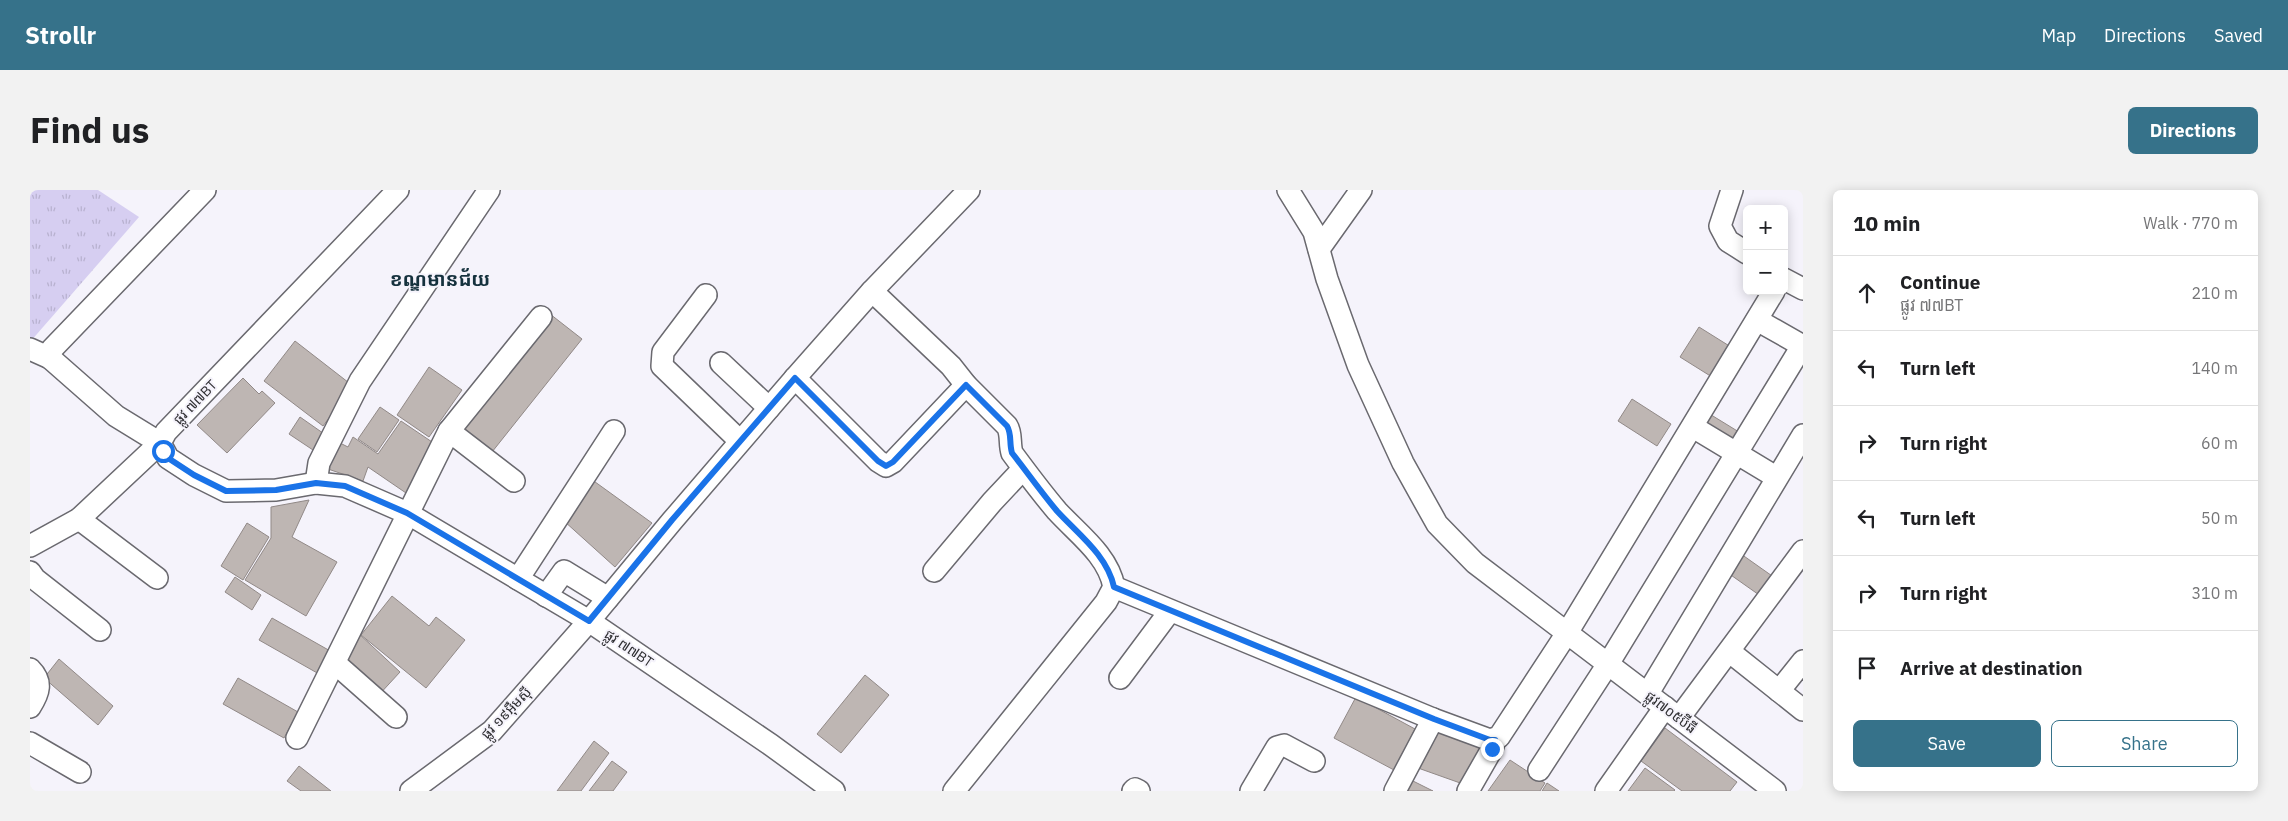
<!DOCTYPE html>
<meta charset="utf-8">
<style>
:root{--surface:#fff;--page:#f2f2f2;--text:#202124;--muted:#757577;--line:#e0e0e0;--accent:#36728a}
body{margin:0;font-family:"IBM Plex Sans","Noto Sans Khmer",sans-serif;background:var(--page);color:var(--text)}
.controls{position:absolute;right:15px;top:15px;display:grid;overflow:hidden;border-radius:8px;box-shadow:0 2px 12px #0003}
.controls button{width:45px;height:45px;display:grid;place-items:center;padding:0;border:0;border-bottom:1px solid var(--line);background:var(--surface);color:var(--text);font:25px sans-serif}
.stop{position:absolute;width:15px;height:15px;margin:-11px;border:4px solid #1a73e8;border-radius:50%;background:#fff}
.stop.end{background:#1a73e8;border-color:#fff;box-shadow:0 1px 5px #0008}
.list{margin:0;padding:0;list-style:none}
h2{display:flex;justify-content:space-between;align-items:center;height:65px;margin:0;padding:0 20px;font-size:21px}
h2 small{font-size:16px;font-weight:400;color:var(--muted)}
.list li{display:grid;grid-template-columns:32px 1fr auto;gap:15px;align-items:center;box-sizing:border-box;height:75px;padding:0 20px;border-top:1px solid var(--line)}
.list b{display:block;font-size:19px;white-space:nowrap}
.list p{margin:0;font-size:16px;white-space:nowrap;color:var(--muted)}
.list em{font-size:16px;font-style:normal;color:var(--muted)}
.actions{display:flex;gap:10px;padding:15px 20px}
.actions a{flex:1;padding:11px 0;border:1px solid var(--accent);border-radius:8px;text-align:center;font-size:18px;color:var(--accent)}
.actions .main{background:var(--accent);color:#fff}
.icon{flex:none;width:28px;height:28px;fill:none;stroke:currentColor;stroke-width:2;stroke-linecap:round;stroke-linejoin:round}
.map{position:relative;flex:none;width:1773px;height:601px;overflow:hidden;border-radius:8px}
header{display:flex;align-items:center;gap:30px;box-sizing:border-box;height:70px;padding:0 25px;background:var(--accent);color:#fff}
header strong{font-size:24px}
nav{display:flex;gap:28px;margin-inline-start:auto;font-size:18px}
.intro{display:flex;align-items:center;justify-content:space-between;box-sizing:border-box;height:120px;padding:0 30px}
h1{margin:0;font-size:35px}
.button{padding:12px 22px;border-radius:8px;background:var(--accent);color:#fff;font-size:18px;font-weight:700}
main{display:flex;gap:30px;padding:0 30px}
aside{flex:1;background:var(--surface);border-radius:8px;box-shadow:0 2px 12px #0003}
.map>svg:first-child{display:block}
.grass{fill:url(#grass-tufts)}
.building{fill:#beb6b3;stroke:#918987}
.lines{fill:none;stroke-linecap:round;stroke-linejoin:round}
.minor-casing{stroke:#6a696f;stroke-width:24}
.minor{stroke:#fff;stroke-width:21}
.route{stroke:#1a73e8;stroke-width:6}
.labels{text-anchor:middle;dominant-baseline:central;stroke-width:4;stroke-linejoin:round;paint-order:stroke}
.street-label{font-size:14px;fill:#303033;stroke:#f5f3fb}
.district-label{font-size:19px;font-weight:bold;fill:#15313d;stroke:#f5f3fb}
</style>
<header>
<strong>Strollr</strong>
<nav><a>Map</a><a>Directions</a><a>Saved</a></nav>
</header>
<div class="intro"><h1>Find us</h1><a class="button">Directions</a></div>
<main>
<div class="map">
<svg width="1773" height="601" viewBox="0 0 1773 601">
<defs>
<pattern id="grass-tufts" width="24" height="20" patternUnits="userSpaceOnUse" patternTransform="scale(1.25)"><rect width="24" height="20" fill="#d6cef1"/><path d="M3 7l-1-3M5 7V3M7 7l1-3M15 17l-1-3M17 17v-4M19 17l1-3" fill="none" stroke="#b8b1cf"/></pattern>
</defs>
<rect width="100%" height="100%" fill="#f5f3fb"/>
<polygon class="grass" points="0,0 68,0 109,27 0,152"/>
<g class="building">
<polygon points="520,124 552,149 462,262 431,237"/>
<polygon points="1669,137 1701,157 1682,187 1650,167"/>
<polygon points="265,151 323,196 293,236 234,191"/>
<polygon points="399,177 432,200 399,247 367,225"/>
<polygon points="213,188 229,204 232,201 245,213 197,263 167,235"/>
<polygon points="1602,209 1641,234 1627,256 1588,231"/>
<polygon points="350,217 369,230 347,262 328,249"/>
<polygon points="1678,223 1709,242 1701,255 1670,236"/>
<polygon points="270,227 300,248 289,264 259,244"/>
<polygon points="371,231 408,256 376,303 338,277 333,291 298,279 310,253 318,257 323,247 348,264"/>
<polygon points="561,289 622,333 585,377 534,331"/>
<polygon points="279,310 262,347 307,372 276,426 215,390 241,348 241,317"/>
<polygon points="217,333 239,347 213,390 191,376"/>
<polygon points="1711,364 1745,388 1732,407 1698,383"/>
<polygon points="205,387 231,405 222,420 195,402"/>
<polygon points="362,406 399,436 406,427 435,450 396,498 331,445"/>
<polygon points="242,428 302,462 289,484 229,450"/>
<polygon points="327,442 370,482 347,507 311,474"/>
<polygon points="29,469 83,516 68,535 14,488"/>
<polygon points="835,485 859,505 811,563 787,544"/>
<polygon points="208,488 268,522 254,548 193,514"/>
<polygon points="1326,507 1385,539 1364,580 1304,548"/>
<polygon points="1635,538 1707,592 1700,601 1652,601 1611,571"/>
<polygon points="1414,539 1451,556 1433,594 1388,578 1407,543"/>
<polygon points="564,551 579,563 551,601 527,601"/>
<polygon points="1480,570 1515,593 1510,601 1458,601"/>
<polygon points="582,571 597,582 583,601 559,601"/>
<polygon points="269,576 301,601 271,601 257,591"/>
<polygon points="1615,578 1645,600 1644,601 1598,601"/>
<polygon points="1379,589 1403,601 1373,601"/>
<polygon points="1517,593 1529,601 1512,601"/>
</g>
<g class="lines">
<defs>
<g id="minor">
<polyline points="368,0 136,242 130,253 138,268 164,285 196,301 246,300 286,293 315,296 377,323 559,431 741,555 804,601"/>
<polyline points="1258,0 1284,42 1297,89 1328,175 1373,273 1407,334 1445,373 1745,601"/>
<polyline points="1702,0 1690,36 1698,51 1717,63"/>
<polyline points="1289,59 1331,0"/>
<polyline points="1754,89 1773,99"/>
<path d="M842,101l79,75 15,19 41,41c5,8 2,17 5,27 14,19 29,39 45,58 21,23 51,44 57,76l-8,15 -152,189"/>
<polyline points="676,105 633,162 632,176 710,251"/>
<polyline points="1727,130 1773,156"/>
<polyline points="0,159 20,168 86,226 130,253 49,329 0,356"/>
<polyline points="20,168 22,159 175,0"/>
<polyline points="691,173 739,218"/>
<polyline points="765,188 848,271 856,276 863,272 936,195"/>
<polyline points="1663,237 1746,287"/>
<polyline points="419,241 484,291"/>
<polyline points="286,293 289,273 330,191 459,0"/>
<polyline points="49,329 127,388"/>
<polyline points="904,381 962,312 993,279"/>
<polyline points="0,382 5,389 70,440"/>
<polyline points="488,389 584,241"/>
<polyline points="1084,397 1403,529 1460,550 1469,547 1537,443 1744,101"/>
<polyline points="516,406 534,381 578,408"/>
<polyline points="1700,462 1773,520"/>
<polyline points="306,474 366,527"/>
<path d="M0,479c13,13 9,24 0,38"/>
<polyline points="1090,488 1140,421"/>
<polyline points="1749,501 1773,471"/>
<polyline points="1618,503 1773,245"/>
<polyline points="1649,528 1773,361"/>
<polyline points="267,548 419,241 511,127"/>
<polyline points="0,553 50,582"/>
<polyline points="1509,580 1578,474 1772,156"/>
<polyline points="381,601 462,541 559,431 642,331 765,188 842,101 939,0"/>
<polyline points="1103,601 1105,599 1109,601"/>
<polyline points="1221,601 1247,557 1254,555 1284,571"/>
<polyline points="1365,601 1403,529"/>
<polyline points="1438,601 1462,559 1465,550"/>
<polyline points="1576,601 1635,517"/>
</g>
</defs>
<use href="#minor" class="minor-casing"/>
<use href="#minor" class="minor"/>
</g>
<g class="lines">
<path class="route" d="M133,261l5,7 26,17 32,16 50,-1 40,-7 29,3 62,27 182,108 83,-101 123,-142 83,83 8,5 7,-4 73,-77 41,41c5,8 2,17 5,27 15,19 29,39 45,58 21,23 50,44 57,76l320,132 56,21h5l-3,9"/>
</g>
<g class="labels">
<g class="street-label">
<text transform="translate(165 212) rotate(-46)">ផ្លូវ ៧៧BT</text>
<text transform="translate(599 458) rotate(34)">ផ្លូវ ៧៧BT</text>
<text transform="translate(1641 522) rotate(37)">ផ្លូវ៧០៥ប៊ីធី</text>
<text transform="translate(476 523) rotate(-46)">ផ្លូវ ១៩អ៊ឹមស៊ី</text>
</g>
<g class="district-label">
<text x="410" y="89">ខណ្ឌមានជ័យ</text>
</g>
</g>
</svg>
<div class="controls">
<button>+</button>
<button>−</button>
</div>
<div class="stop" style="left:133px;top:261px"></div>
<div class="stop end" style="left:1462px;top:559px"></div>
</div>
<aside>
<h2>10 min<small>Walk · 770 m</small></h2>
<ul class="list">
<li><svg class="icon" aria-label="ahead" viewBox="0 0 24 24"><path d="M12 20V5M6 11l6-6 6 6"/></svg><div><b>Continue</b><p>ផ្លូវ ៧៧BT</p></div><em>210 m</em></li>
<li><svg class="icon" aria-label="left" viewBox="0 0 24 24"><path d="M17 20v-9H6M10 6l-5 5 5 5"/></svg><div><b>Turn left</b></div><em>140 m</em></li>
<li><svg class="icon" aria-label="right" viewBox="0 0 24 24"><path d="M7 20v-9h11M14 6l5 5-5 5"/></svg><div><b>Turn right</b></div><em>60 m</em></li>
<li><svg class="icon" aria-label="left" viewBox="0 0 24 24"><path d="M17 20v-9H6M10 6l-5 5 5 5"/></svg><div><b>Turn left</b></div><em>50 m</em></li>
<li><svg class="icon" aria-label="right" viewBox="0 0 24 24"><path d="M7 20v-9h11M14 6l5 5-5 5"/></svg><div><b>Turn right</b></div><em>310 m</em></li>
<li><svg class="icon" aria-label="arrive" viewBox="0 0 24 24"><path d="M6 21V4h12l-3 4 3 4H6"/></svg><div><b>Arrive at destination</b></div></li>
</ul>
<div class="actions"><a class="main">Save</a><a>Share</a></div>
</aside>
</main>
